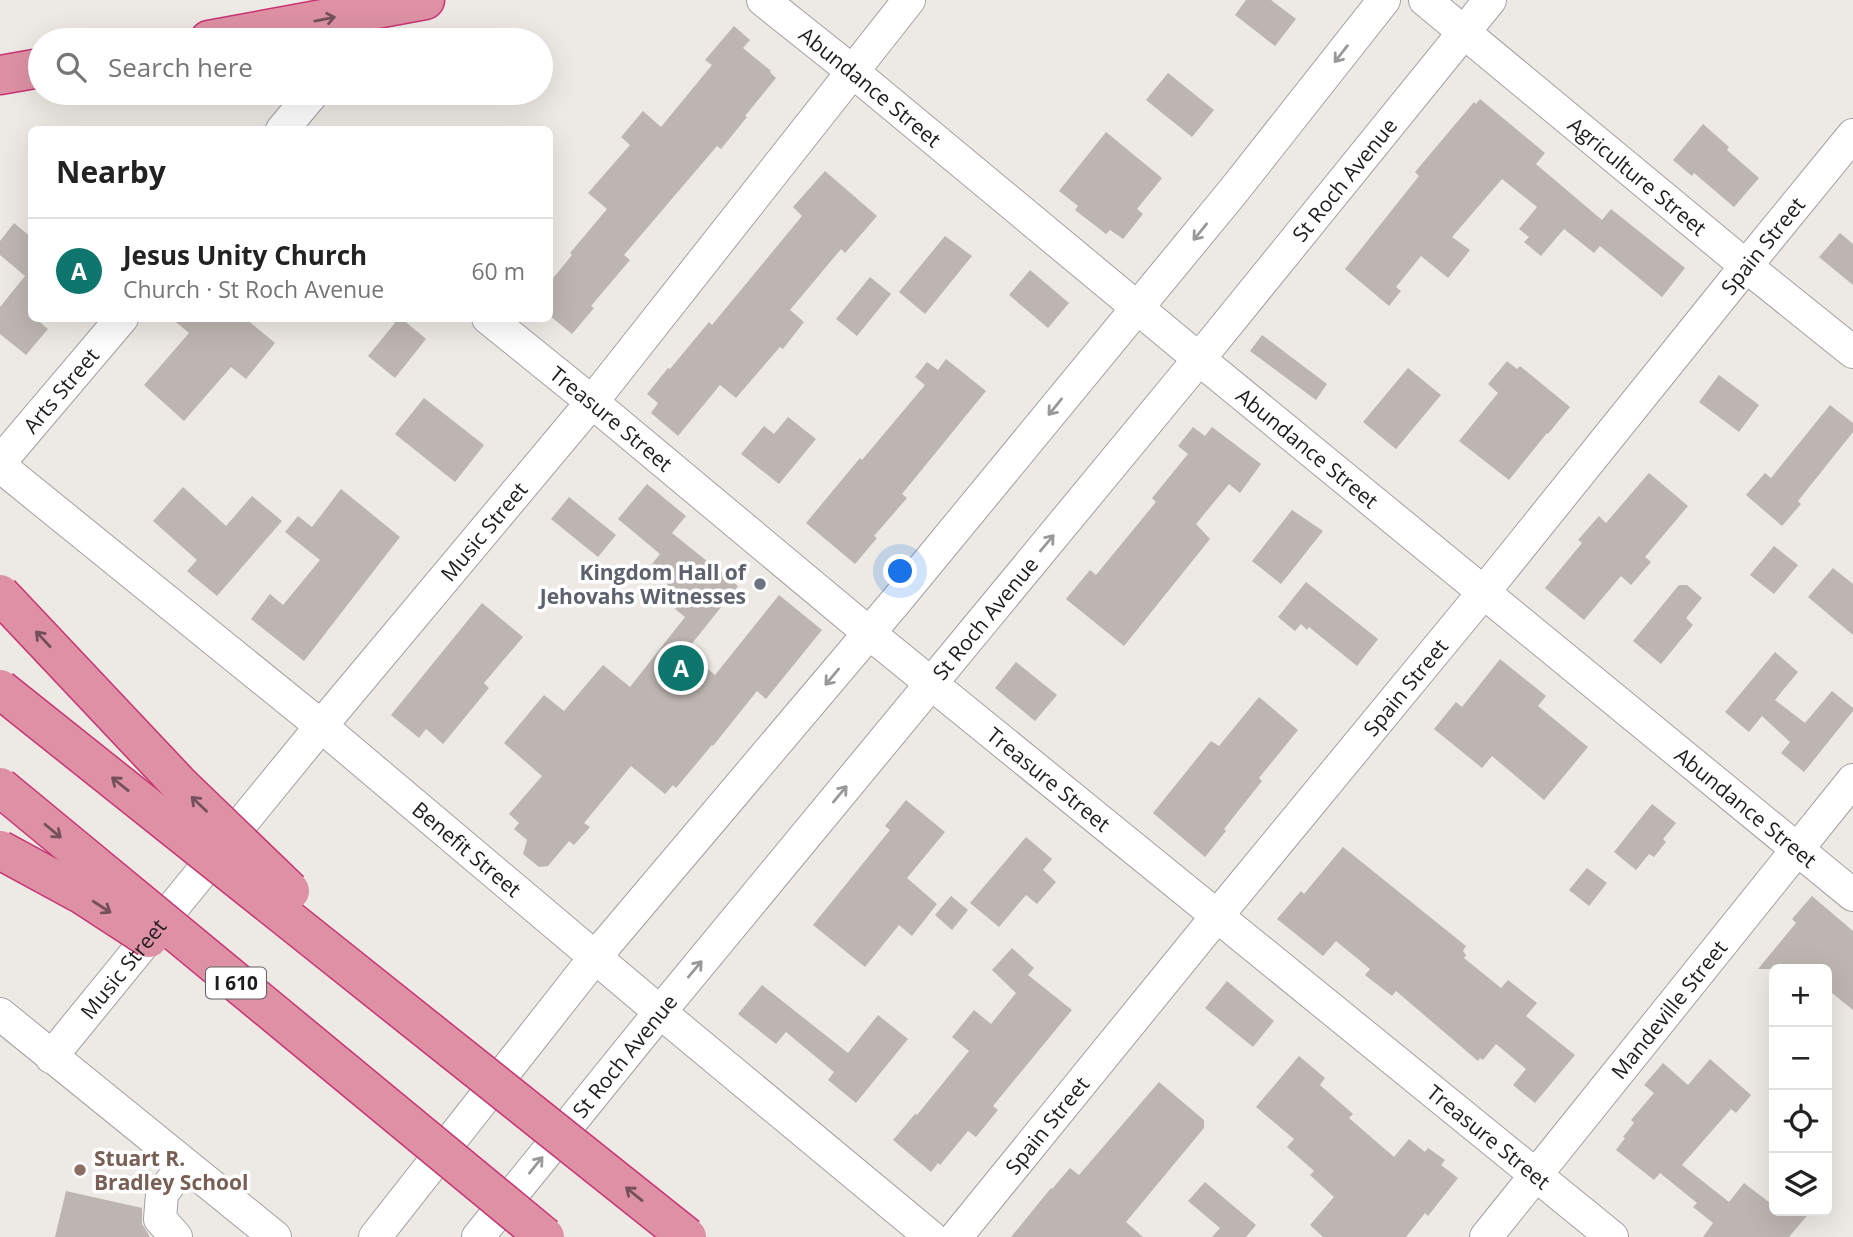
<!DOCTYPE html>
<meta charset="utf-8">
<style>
:root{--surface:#fff;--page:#f2f2f2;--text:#222;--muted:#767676;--line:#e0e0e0;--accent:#0f766e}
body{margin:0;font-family:"Open Sans",sans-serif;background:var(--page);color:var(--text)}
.controls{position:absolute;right:21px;bottom:21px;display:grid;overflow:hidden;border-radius:10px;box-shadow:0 7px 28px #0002}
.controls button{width:63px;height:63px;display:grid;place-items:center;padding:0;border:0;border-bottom:2px solid var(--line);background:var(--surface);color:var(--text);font:35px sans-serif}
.you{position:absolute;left:901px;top:572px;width:24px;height:24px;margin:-18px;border:5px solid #fff;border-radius:50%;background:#1a73e8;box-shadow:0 0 0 10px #1a73e833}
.badge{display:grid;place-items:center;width:46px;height:46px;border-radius:50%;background:var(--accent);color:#fff;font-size:23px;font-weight:700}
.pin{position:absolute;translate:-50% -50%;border:4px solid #fff;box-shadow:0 2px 7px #0006}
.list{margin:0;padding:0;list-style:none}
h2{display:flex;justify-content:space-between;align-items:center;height:91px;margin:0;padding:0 28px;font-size:30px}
h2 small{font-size:23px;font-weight:400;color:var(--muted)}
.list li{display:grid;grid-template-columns:46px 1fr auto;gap:21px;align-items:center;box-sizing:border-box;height:105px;padding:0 28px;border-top:2px solid var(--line)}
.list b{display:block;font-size:26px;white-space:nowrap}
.list p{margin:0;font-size:23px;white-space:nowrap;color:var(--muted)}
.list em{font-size:23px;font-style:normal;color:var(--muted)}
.icon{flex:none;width:38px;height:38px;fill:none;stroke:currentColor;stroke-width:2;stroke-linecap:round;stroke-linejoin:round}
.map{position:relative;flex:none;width:1853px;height:1237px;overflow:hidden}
.search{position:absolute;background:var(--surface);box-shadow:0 7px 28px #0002;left:28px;top:28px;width:525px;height:77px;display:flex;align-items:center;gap:18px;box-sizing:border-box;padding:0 24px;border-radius:38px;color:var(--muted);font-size:26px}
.panel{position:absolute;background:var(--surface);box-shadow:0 7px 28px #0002;left:28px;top:126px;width:525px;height:196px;border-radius:10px}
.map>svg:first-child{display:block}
.building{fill:#bdb5b1}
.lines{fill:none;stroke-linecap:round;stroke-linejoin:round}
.minor-casing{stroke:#a1a1a1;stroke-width:34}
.highway-casing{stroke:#c93371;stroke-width:41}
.minor{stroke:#fff;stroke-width:32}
.highway{stroke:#de91a5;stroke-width:38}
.highway-bridge-casing{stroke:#c93371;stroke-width:41;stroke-linecap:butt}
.highway-bridge{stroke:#de91a5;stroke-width:38}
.oneway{stroke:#74515a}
.oneway2{stroke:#999}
.worship-dot{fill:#6b7280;stroke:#fff;stroke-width:2.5}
.education-dot{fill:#8d6e63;stroke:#fff;stroke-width:2.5}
.labels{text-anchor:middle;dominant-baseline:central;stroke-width:7;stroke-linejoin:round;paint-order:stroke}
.shield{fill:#fff;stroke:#616161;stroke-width:2}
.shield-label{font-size:19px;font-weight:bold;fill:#1d1d1d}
.street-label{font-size:21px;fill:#1d1d1d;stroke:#fff}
.worship-label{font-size:21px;font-weight:bold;fill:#5b616d;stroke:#fff;text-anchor:end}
.education-label{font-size:21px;font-weight:bold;fill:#785e54;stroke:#fff;text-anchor:start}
</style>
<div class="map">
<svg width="1853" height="1237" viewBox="0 0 1853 1237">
<rect width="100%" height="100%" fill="#ede9e4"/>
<g class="building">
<polygon points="1246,0 1271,0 1296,19 1275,46 1235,15"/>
<polygon points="734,26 750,40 743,48 771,71 770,72 776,78 745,116 747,117 721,149 717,146 624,255 630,260 591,306 594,308 572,334 550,316 550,282 572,255 570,253 607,209 588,193 630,145 621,137 643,111 661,127 712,65 705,60"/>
<polygon points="1168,73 1214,110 1192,137 1146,100"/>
<polygon points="1480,99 1545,153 1536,164 1602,220 1611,209 1685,268 1662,297 1600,246 1594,253 1564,229 1541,256 1524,242 1529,237 1519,229 1537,207 1502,179 1452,237 1470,250 1448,278 1421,256 1396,287 1401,291 1389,306 1345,269 1419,176 1415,172 1474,102 1476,104"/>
<polygon points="1703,124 1729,147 1727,150 1759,178 1734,207 1694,173 1692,176 1673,160"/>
<polygon points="1106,132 1162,178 1137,209 1143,214 1123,239 1110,230 1106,234 1075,210 1078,206 1059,191"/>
<polygon points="825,171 877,216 845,253 841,249 790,310 804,322 783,349 780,347 736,398 720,385 678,436 651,413 658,403 647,394 668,368 670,369 709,322 712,325 802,216 793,207"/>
<polygon points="14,223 32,238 32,318 35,318 48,329 26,355 0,334 0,307 25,276 0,255 0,241"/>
<polygon points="1840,233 1853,244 1853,285 1819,257"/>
<polygon points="945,236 972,256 925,314 899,292"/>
<polygon points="1030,270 1069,303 1048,328 1009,295"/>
<polygon points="870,277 891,294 857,336 836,319"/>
<polygon points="171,318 245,318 275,343 246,379 231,367 184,421 144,385 189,333"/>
<polygon points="399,318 401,318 426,339 395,378 368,356"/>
<polygon points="1262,335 1327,384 1316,400 1250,351"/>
<polygon points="946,359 986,391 902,494 907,498 874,536 877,538 855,564 806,523 860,458 862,460 925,385 915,377 927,362 938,370"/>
<polygon points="1507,361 1517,369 1520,366 1570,407 1548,434 1547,433 1509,480 1459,441 1498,393 1488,384"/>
<polygon points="1408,368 1441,395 1396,449 1363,422"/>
<polygon points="1719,375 1759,405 1739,432 1699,402"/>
<polygon points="424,398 484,445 455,482 395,434"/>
<polygon points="1830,405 1853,423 1853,432 1798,501 1801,504 1782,526 1746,495 1765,473 1771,478"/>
<polygon points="788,417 816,439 779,484 741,454 764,426 774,434"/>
<polygon points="1193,427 1205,436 1212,427 1261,464 1240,493 1229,484 1196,524 1210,539 1124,646 1066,599 1090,570 1096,575 1156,502 1152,498 1188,454 1178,446"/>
<polygon points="1649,473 1688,506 1645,557 1651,562 1631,585 1621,576 1584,620 1545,588 1582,543 1578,540 1599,516 1606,523"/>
<polygon points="647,484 686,516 672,533 738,586 686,651 715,675 779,595 822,630 766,699 757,691 713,746 712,745 676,788 673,785 665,794 631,766 584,823 590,827 574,845 569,841 548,866 539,867 523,854 527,840 514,829 519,823 509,814 542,776 504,743 544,695 564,711 603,665 630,687 685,617 675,609 684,598 648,569 660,554 618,519"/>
<polygon points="183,487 226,526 252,496 282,521 217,596 187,571 197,560 153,521"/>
<polygon points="341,489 400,537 304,661 251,619 270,594 283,605 320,560 285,532 298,516 312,527"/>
<polygon points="569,497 616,535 598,557 551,519"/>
<polygon points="1292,510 1323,531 1281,584 1252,561"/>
<polygon points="1774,546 1798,565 1774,594 1750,575"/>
<polygon points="1833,568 1853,584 1853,635 1808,597"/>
<polygon points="1306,582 1378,639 1357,666 1309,627 1307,630 1301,624 1295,631 1278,617"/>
<polygon points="1679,585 1687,585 1702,598 1686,618 1693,625 1661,664 1633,641"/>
<polygon points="482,603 523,637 484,683 489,688 443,744 426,729 419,738 391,715"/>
<polygon points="1775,652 1798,672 1775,700 1805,723 1832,691 1853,708 1853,711 1804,772 1781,753 1790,742 1762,716 1749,732 1725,712"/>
<polygon points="1500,659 1546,696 1538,706 1588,747 1544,800 1492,756 1482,768 1434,729 1456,702 1462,707"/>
<polygon points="1016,662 1057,695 1035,721 995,688"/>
<polygon points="1259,697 1298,730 1259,778 1262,781 1224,829 1226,831 1205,857 1153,813 1211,741 1219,746"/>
<polygon points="906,800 945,832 907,878 937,904 912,936 899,925 865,967 813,925 890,830 885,826"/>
<polygon points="1652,804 1676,823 1663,839 1666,842 1654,857 1649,854 1636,870 1614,852"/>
<polygon points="1026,837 1052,859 1043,870 1056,882 1037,904 1026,895 999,927 970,903"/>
<polygon points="1343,847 1466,946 1463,951 1466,955 1464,958 1501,988 1508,980 1537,1003 1526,1016 1575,1055 1535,1103 1513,1085 1526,1069 1496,1044 1483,1060 1480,1058 1478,1061 1396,991 1392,996 1365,975 1370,969 1336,941 1323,956 1277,919 1301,891 1304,894"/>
<polygon points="1587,868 1607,883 1589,906 1569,890"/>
<polygon points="951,896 968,910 952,930 935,915"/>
<polygon points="1812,896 1853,931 1853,1010 1827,989 1827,969 1758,969 1796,923 1792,919"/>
<polygon points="1012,948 1034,968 1028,975 1072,1010 993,1106 998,1110 976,1137 968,1131 940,1165 938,1163 931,1172 893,1140 915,1114 917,1115 969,1051 952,1037 974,1010 991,1024 1016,993 992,970"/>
<polygon points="1227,981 1274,1021 1253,1047 1205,1008"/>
<polygon points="762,985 848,1053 878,1015 908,1039 856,1103 828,1080 834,1072 786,1032 776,1044 738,1014"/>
<polygon points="1299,1056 1325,1078 1320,1085 1353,1114 1349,1118 1394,1157 1409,1139 1425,1152 1428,1148 1445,1160 1441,1165 1458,1178 1428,1216 1425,1213 1406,1237 1323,1237 1310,1225 1334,1197 1310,1175 1314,1171 1287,1147 1294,1139 1256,1107"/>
<polygon points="1710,1059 1751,1095 1736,1113 1731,1109 1682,1165 1729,1202 1744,1183 1774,1206 1774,1211 1811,1211 1789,1237 1703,1237 1713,1223 1693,1207 1697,1203 1660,1173 1654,1180 1616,1150 1625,1138 1623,1137 1634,1123 1631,1120 1654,1093 1644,1085 1663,1063 1688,1085"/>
<polygon points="1159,1082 1204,1120 1204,1128 1126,1222 1143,1237 1011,1237 1051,1188 1052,1189 1070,1168 1079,1175"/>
<polygon points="1205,1182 1256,1225 1246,1237 1212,1237 1220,1228 1188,1201"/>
<polygon points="66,1191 142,1208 142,1224 149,1235 149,1237 55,1237"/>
</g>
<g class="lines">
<defs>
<g id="minor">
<path id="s1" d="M763,0l89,71 347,288 654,536"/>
<path id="s2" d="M1425,0l321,266 107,86"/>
<polyline points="282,130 313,93"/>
<path id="s3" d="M488,318l104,84 277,231 743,604"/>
<path id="s4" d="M0,462l122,-144"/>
<path id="s5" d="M0,466l321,260 339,286 271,225"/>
<polyline points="0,1014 275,1237"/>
<path id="s6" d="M51,1057l270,-331 271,-324 317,-402"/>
<polyline points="176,1237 160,1219 162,1194 184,1164"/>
<polyline points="375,1237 596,956 897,600 1235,189 1384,0"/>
<path id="s7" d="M478,1237l182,-225 539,-653 291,-359"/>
<path id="s8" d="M956,1237l261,-321 266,-323 263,-327 107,-131"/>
<path id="s9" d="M1486,1237l367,-457"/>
</g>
<g id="highway">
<polyline points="209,40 425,0"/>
<polyline points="0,75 40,68"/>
</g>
</defs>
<use href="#minor" class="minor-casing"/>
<use href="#highway" class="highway-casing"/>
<use href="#minor" class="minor"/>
<use href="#highway" class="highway"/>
<defs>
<g id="highway-bridge">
<polyline points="0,594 181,786 290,891"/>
<polyline points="0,689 687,1237"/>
<polyline points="0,787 545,1237"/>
<polyline points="0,850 83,895 149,938"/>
</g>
</defs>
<use href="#highway-bridge" class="highway-bridge-casing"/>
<use href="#highway-bridge" class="highway-bridge"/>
</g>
<defs><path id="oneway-shaft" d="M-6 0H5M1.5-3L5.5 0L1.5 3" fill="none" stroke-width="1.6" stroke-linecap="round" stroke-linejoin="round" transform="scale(1.75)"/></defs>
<g class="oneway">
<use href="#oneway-shaft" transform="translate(325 19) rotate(-11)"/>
<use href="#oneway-shaft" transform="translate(43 639) rotate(-133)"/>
<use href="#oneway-shaft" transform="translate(120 784) rotate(-141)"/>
<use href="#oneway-shaft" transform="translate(199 804) rotate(-136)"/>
<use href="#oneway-shaft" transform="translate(53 831) rotate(40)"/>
<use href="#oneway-shaft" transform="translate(102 907) rotate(33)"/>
<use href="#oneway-shaft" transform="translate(634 1194) rotate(-141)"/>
</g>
<g class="oneway2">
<use href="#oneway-shaft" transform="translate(1341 54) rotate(128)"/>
<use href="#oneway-shaft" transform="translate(1200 232) rotate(129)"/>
<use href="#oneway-shaft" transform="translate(1055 407) rotate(129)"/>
<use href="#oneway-shaft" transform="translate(1047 543) rotate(-50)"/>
<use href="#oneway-shaft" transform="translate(832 677) rotate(130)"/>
<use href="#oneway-shaft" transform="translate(840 794) rotate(-50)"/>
<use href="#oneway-shaft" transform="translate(695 969) rotate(-50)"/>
<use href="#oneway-shaft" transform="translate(536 1165) rotate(-51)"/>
</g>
<circle class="worship-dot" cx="760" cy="584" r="7"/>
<circle class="education-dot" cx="80" cy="1170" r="7"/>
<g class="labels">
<rect class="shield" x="206" y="967.5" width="60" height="31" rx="5"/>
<g class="shield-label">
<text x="236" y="983">I 610</text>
</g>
<g class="street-label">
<text stroke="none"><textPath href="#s1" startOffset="138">Abundance Street</textPath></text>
<text stroke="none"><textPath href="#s2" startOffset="276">Agriculture Street</textPath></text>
<text stroke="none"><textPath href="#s7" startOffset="1367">St Roch Avenue</textPath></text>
<text stroke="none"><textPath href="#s8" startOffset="1278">Spain Street</textPath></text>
<text stroke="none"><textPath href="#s4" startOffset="94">Arts Street</textPath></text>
<text stroke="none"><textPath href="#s3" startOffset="159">Treasure Street</textPath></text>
<text stroke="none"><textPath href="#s1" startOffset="705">Abundance Street</textPath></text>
<text stroke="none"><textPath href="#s6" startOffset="681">Music Street</textPath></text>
<text stroke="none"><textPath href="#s7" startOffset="800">St Roch Avenue</textPath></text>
<text stroke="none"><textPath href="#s8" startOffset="710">Spain Street</textPath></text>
<text stroke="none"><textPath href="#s3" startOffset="726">Treasure Street</textPath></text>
<text stroke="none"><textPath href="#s1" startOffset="1272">Abundance Street</textPath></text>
<text stroke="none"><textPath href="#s5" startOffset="604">Benefit Street</textPath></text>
<text stroke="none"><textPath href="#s6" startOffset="114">Music Street</textPath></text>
<text stroke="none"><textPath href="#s9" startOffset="292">Mandeville Street</textPath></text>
<text stroke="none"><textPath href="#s7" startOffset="233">St Roch Avenue</textPath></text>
<text stroke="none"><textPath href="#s8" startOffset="144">Spain Street</textPath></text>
<text stroke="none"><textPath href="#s3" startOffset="1293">Treasure Street</textPath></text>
</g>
<g class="worship-label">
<text x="746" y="572">Kingdom Hall of<tspan x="746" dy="24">Jehovahs Witnesses</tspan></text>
</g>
<g class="education-label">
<text x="94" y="1158">Stuart R.<tspan x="94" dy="24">Bradley School</tspan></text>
</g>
</g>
</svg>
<div class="controls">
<button>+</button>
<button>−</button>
<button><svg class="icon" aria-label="locate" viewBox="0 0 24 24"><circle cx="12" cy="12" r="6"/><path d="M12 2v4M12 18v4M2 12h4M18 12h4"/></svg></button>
<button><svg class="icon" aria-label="layers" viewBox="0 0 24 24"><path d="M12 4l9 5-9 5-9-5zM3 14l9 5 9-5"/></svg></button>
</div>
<div class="you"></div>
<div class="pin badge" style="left:681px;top:668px">A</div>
<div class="search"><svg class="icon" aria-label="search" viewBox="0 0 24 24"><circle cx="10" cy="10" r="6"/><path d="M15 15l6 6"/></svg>Search here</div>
<section class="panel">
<h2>Nearby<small></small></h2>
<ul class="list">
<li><span class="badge">A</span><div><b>Jesus Unity Church</b><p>Church · St Roch Avenue</p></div><em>60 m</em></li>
</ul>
</section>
</div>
